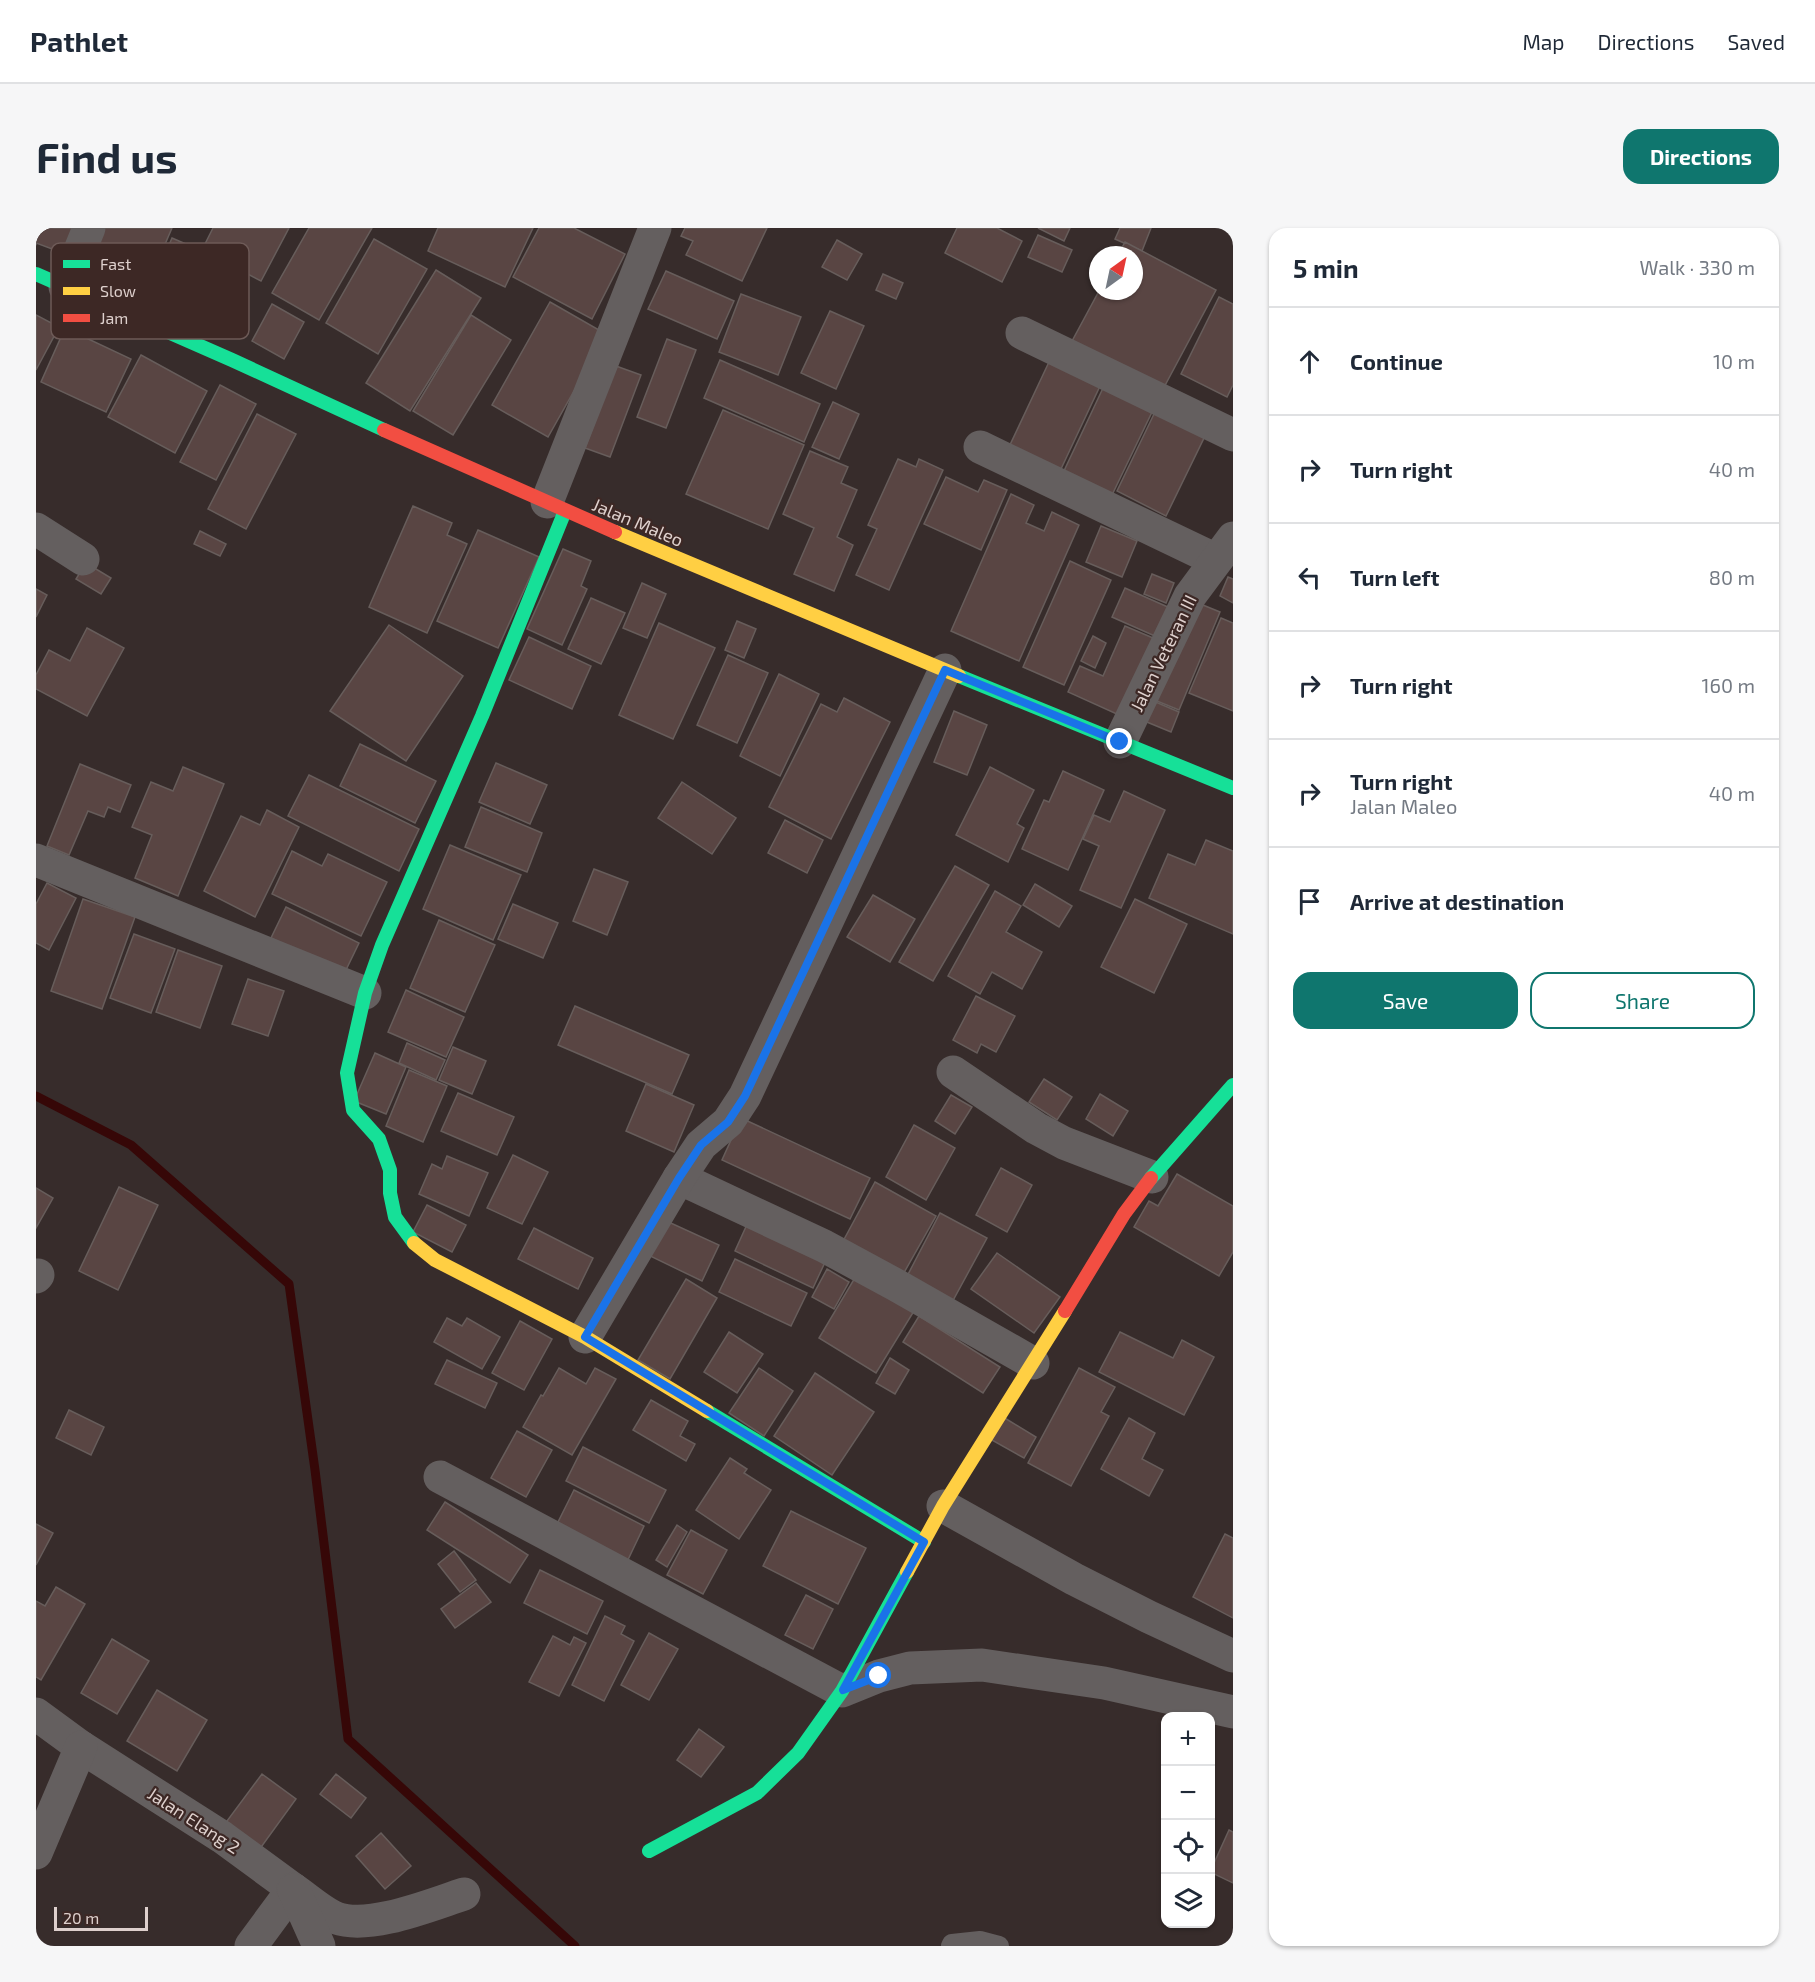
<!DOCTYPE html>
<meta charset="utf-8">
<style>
:root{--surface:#fff;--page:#f6f6f7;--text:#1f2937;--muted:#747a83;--line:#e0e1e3;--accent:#0f766e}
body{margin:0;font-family:"Exo 2",sans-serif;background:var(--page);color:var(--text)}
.controls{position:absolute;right:18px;bottom:18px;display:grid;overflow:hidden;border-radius:12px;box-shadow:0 2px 4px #0004}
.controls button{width:54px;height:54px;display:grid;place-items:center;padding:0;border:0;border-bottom:2px solid var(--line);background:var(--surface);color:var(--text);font:30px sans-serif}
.compass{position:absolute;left:1053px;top:18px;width:54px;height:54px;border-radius:50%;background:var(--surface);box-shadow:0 2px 4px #0004;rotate:33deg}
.scale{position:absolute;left:18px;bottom:15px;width:94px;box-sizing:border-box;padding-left:6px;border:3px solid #ded0cd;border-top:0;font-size:16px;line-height:21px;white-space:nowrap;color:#ded0cd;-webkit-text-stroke:4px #3d2825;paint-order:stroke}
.stop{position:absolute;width:18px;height:18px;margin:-14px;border:4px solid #1a73e8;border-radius:50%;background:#fff}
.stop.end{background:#1a73e8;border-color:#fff;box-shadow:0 2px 6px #0008}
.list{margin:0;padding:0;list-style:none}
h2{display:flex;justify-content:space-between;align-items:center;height:78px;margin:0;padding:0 24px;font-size:26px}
h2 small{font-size:20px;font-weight:400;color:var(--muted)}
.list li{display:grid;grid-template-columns:39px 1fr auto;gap:18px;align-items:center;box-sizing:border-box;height:108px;padding:0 24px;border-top:2px solid var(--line)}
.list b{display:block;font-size:22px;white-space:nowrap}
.list p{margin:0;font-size:20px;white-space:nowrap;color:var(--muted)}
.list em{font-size:20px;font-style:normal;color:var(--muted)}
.actions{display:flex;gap:12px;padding:18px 24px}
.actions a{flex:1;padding:14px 0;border:2px solid var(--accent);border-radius:18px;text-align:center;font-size:21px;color:var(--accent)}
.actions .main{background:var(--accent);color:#fff}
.icon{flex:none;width:33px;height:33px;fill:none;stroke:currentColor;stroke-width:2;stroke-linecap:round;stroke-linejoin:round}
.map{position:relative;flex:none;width:1197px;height:1718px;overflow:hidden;border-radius:18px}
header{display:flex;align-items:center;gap:36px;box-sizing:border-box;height:84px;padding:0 30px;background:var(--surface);border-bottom:2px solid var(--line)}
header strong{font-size:28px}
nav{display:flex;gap:33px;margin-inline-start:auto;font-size:21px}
.intro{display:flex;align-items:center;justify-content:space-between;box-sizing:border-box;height:144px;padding:0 36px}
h1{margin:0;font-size:42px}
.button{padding:15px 27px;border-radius:18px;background:var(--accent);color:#fff;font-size:21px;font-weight:700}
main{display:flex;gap:36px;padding:0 36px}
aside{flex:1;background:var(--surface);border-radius:18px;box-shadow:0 2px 4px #0004}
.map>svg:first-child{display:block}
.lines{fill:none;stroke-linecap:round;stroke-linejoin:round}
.stream{stroke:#360707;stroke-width:9}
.building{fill:#594543;stroke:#675d5b;stroke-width:1.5}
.lane{stroke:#645f5f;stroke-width:20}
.street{stroke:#645f5f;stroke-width:33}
.fast{stroke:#16e098;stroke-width:14}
.slow{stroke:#ffcf43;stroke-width:14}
.jam{stroke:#f24e42;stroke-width:14}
.route{stroke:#1a73e8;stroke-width:8}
.labels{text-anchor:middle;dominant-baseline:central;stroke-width:4.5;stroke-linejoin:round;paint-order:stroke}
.street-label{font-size:18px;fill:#ded0cd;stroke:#3d2825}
.key{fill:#3d2825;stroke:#6d5a57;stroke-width:1.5}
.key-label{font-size:16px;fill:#ded0cd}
</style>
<header>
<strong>Pathlet</strong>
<nav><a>Map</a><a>Directions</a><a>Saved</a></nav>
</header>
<div class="intro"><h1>Find us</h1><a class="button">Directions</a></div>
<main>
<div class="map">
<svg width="1197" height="1718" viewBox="0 0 1197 1718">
<rect width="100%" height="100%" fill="#372c2b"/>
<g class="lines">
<polyline class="stream" points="0,868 95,917 253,1056 279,1242 312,1511 539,1718"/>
</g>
<g class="building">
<polygon points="0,0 46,0 35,28 0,15"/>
<polygon points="58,0 136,0 111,58 45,30"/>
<polygon points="177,0 253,0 225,53 166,22"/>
<polygon points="273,0 336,0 283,92 236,65"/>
<polygon points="402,0 497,0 469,59 392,23"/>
<polygon points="503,0 538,0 589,26 556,91 477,49"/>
<polygon points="649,0 731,0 706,53 650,27 657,13 645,8"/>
<polygon points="921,0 961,0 986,13 966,54 909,25"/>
<polygon points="1002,0 1034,0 1028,13"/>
<polygon points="1084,0 1115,0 1106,23 1079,11"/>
<polygon points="1002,7 1036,22 1026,44 992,29"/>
<polygon points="136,10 166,23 143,77 113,64"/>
<polygon points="338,11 391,41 342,126 290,95"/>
<polygon points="801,12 826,26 811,52 786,39"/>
<polygon points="1089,14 1180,62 1126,163 1035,115 1063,63 1098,63 1098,27 1082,27"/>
<polygon points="400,42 445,70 374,183 330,155"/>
<polygon points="630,43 698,73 681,111 612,81"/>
<polygon points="847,46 867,55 860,71 840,62"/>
<polygon points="705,66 765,89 742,147 683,124"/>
<polygon points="1183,69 1197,76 1197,157 1191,169 1145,146"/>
<polygon points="514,74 570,106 512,209 456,177"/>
<polygon points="236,76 268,94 248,131 216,113"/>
<polygon points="794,83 828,98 800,161 765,145"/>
<polygon points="0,87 23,99 0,142"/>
<polygon points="435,87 475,112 417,207 377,183"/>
<polygon points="29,100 95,131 70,184 5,154"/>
<polygon points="631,111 660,122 630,200 601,189"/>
<polygon points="105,127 171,163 139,225 72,189"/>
<polygon points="684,132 784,176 768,214 668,170"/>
<polygon points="1013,134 1064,158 1024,243 973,219"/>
<polygon points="580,138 605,147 574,229 549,220"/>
<polygon points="184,157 220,176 180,252 144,234"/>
<polygon points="1068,158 1117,182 1075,269 1027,245"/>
<polygon points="797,174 823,186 803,231 776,219"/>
<polygon points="687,182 768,217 732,301 650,266"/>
<polygon points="1119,184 1169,208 1130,288 1081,263"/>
<polygon points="221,186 260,206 210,301 172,281"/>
<polygon points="774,223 812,239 805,255 821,262 801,309 817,317 798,363 758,346 778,300 747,286"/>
<polygon points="862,231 880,239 883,231 907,242 853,362 820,347 841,301 832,297"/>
<polygon points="910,249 942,264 948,252 971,262 945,322 888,296"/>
<polygon points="975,266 998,277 990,295 1008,303 1016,284 1043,297 983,433 915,403"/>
<polygon points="377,278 416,295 411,307 431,316 391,405 333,379"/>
<polygon points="1065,298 1101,313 1086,349 1050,334"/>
<polygon points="442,302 503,329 462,420 401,393"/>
<polygon points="164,303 190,316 184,328 158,316"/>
<polygon points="527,321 555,333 545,358 551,361 526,417 491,401"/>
<polygon points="1034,333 1075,352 1028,457 987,439"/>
<polygon points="50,335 75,350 65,366 40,351"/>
<polygon points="1116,346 1138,355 1130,375 1108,366"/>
<polygon points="1192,349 1197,351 1197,375 1184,368"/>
<polygon points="606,355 630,366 611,410 587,400"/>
<polygon points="1089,360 1134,380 1121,409 1076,389"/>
<polygon points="0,361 11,367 0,389"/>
<polygon points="555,370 589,385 565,436 532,421"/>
<polygon points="1157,373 1184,384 1143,482 1116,471"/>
<polygon points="1185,390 1197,395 1197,483 1153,465"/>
<polygon points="701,393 720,401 708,430 689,422"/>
<polygon points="623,395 679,420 637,511 583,487"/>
<polygon points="353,397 427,448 370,533 294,483"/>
<polygon points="1089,398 1117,410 1083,487 1032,464 1044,438 1067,448"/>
<polygon points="51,400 88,420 51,488 0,461 0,447 13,422 34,433"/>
<polygon points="1057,408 1070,415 1059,440 1045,433"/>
<polygon points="493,409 555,438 536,481 473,452"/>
<polygon points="692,427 732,445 701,515 661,497"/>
<polygon points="743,446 783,466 744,548 704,528"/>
<polygon points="808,470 854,494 795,611 733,579 785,476 801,484"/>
<polygon points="1115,472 1143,484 1135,504 1106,492"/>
<polygon points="918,483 951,497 931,547 898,534"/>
<polygon points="324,516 400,553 379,595 304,558"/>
<polygon points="460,535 511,557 494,596 443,574"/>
<polygon points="44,536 95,557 84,584 72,579 68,589 52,583 33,627 11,618"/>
<polygon points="147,539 188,556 142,668 99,650 116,607 96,599 115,554 137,563"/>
<polygon points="954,539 998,562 981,596 988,600 972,634 920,607"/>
<polygon points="1027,543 1068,562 1032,642 986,621 1008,572 1013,574"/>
<polygon points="273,547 383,601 363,643 252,588"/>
<polygon points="646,554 700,590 676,626 622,590"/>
<polygon points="1088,563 1129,582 1085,680 1044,662 1063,618 1047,611 1058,587 1074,594"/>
<polygon points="445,579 506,605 491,644 429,619"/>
<polygon points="231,582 263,599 219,689 168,663 205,588 224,597"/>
<polygon points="749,592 787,612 771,645 732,625"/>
<polygon points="1170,612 1197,623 1197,706 1113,670 1132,626 1159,637"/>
<polygon points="414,617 485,647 457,712 387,681"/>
<polygon points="256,623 286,638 292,626 351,654 325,708 236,666"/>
<polygon points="919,638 953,657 897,753 863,734"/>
<polygon points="558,641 592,654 571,707 537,693"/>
<polygon points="11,655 40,670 13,722 0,715 0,676"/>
<polygon points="999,656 1036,678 1023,699 987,677"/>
<polygon points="959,663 985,678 970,704 1006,724 986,761 956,744 944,766 912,748"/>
<polygon points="837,667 879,691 854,734 811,709"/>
<polygon points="47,671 99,689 66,781 15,763"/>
<polygon points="1099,671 1151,696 1118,765 1065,739"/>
<polygon points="477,676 522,695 507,730 462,711"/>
<polygon points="250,679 323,715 308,746 235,710"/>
<polygon points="403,692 459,717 429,784 374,760"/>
<polygon points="98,706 139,721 115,785 74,770"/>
<polygon points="142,722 186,738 164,800 120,784"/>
<polygon points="212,751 248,763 232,808 196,796"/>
<polygon points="370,762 428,789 410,829 352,804"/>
<polygon points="940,768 979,788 960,824 945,816 941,825 917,812"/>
<polygon points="539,778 653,827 636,866 522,817"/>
<polygon points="371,815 409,832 400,852 363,835"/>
<polygon points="417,819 450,833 436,866 403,852"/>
<polygon points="339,825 370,839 350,886 318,873"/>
<polygon points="373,842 411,858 387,914 350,898"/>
<polygon points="1008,851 1036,869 1021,892 993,874"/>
<polygon points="610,856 658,877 638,924 590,903"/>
<polygon points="422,865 478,889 461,927 405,903"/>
<polygon points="1064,866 1092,883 1077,908 1050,891"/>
<polygon points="915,867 936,879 919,906 899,893"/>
<polygon points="705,890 834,950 814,991 686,932"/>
<polygon points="878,897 919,920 890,972 850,949"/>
<polygon points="477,927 512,944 486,996 451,980"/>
<polygon points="411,928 452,945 433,988 383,966 396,936 406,941"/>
<polygon points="965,940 996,957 971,1004 940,987"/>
<polygon points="1141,946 1197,978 1197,1024 1183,1048 1098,999 1113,973 1122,978"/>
<polygon points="839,954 900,988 865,1050 805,1017"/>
<polygon points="83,959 122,977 82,1062 43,1043"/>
<polygon points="0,960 17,970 0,1000"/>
<polygon points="391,977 430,997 416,1024 377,1004"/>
<polygon points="904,985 951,1010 914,1078 868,1054"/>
<polygon points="626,991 683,1017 666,1053 610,1026"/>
<polygon points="713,992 791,1030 777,1060 699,1023"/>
<polygon points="498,1000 557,1030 542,1061 482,1031"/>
<polygon points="961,1025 1024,1069 998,1105 935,1061"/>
<polygon points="699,1031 771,1065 755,1098 683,1064"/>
<polygon points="791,1041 813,1054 798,1081 776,1069"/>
<polygon points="820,1048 878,1083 840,1145 783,1110"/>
<polygon points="650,1051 681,1070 634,1151 602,1132"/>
<polygon points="883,1088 964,1139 947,1165 867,1114"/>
<polygon points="411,1090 426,1098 431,1090 464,1109 446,1141 398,1114"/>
<polygon points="484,1093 516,1111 488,1162 456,1145"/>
<polygon points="693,1104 727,1126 701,1165 668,1144"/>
<polygon points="1084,1104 1137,1130 1146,1112 1178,1129 1148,1187 1063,1144"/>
<polygon points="854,1130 873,1142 859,1166 840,1155"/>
<polygon points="411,1132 461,1155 449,1180 399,1156"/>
<polygon points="523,1140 550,1156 559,1140 580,1151 536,1227 487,1199 505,1167 507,1168"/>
<polygon points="723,1140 757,1163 728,1208 693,1185"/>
<polygon points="1043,1140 1079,1159 1065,1184 1073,1188 1035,1258 992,1235"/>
<polygon points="779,1145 838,1184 796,1247 738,1208"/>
<polygon points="615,1172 652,1193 644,1208 659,1216 650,1233 597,1202"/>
<polygon points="33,1182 68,1199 55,1227 20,1210"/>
<polygon points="967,1189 1000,1209 988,1230 954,1211"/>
<polygon points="1093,1190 1119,1205 1106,1231 1127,1242 1113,1268 1065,1241"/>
<polygon points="481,1203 516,1222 490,1269 455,1250"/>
<polygon points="547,1219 630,1262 613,1295 530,1253"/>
<polygon points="694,1230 711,1241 708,1245 735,1262 703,1311 660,1282"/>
<polygon points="538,1262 608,1298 589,1338 518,1302"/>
<polygon points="409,1274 492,1327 474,1355 391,1302"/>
<polygon points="755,1283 830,1320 802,1376 727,1338"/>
<polygon points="0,1296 17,1305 0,1337"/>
<polygon points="641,1297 651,1304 631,1339 620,1332"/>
<polygon points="655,1302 691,1322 667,1366 631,1347"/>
<polygon points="1189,1306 1197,1310 1197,1390 1157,1369"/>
<polygon points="418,1323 440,1352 424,1364 402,1336"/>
<polygon points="504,1342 567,1373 551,1406 488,1375"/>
<polygon points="440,1355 455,1374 419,1400 405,1381"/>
<polygon points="20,1359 49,1376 5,1452 0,1449 0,1373 9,1378"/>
<polygon points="770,1367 797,1381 777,1421 749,1407"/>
<polygon points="569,1388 589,1398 585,1406 598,1413 568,1473 536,1457"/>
<polygon points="613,1405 642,1421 613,1472 585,1457"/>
<polygon points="517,1408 534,1417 538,1409 550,1415 523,1468 493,1454"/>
<polygon points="76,1411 113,1433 81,1486 45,1465"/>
<polygon points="121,1462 171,1492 141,1543 91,1513"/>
<polygon points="663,1501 688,1519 665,1549 641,1532"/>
<polygon points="226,1546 260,1571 223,1622 188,1597"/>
<polygon points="300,1546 330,1570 315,1590 284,1566"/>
<polygon points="1193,1602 1197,1604 1197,1655 1174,1644"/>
<polygon points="345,1605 375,1638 349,1661 320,1628"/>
</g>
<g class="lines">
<polyline class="lane" points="915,1718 916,1716 944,1713 963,1718"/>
<g class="street">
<polyline points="29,59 53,0"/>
<polyline points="986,105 1197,207"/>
<polyline points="944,219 1180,332"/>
<polyline points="511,274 619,0"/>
<polyline points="0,301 47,331"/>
<polyline points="1084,514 1154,368 1197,310"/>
<polyline points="0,632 329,765"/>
<polyline points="917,844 1000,900 1028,915 1116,949"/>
<polyline points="643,950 788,1018 860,1057 997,1135"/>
<polyline points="0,1049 2,1047"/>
<polyline points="549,1109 643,950 665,917 692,894 709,868 909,442"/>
<polyline points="404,1249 806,1463 843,1448 874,1440 946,1437 1068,1455 1197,1484"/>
<polyline points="907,1278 1038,1351 1113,1389 1197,1428"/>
<polyline points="0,1486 45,1519 186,1609 257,1661 215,1718"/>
<polyline points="0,1625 45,1519"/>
<path d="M257,1661c12,8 30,24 43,29 34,12 94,-13 128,-24"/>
<polyline points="258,1662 283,1718"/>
</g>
<g class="fast">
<polyline points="0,46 196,132 348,202"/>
<polyline points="923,448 1197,560"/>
<polyline points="1115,950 1197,857"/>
<polyline points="378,1015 359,989 354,965 354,942 343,911 317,882 311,845 329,765 346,717 446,488 529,283"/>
<polyline points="671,1183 888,1314"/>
<polyline points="613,1623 721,1565 762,1525 806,1463 871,1344"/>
</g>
<g class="slow">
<polyline points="579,304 923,448"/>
<polyline points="378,1015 399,1032 549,1109 671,1183"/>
<polyline points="871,1344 907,1278 1029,1083"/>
</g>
<g class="jam">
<polyline points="348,202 579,304"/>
<polyline points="1029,1083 1088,986 1115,950"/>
</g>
</g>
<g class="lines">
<polyline class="route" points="843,1448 807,1462 888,1314 549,1109 643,950 665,917 692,894 709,868 909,442 1084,514"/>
</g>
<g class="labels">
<g class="street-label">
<text transform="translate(602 294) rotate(23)">Jalan Maleo</text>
<text transform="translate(1127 425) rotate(-64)">Jalan Veteran III</text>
<text transform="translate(158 1592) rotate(33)">Jalan Elang 2</text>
</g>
</g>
<rect x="15" y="15" width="198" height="96" rx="9" class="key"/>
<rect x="27" y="32" width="27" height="8" fill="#16e098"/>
<rect x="27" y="59" width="27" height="8" fill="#ffcf43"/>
<rect x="27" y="86" width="27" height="8" fill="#f24e42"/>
<g class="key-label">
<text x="64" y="42">Fast</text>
<text x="64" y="69">Slow</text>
<text x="64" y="96">Jam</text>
</g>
</svg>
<div class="controls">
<button>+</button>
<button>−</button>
<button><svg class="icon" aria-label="locate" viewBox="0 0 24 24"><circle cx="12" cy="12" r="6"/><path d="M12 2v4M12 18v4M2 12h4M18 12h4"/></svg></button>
<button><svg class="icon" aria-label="layers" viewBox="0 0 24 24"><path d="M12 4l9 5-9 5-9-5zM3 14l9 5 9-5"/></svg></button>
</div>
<svg class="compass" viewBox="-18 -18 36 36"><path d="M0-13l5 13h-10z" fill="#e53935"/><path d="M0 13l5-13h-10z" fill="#747a83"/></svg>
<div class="scale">20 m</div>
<div class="stop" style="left:843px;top:1448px"></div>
<div class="stop end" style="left:1084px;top:514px"></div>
</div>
<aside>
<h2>5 min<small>Walk · 330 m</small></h2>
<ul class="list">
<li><svg class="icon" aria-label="ahead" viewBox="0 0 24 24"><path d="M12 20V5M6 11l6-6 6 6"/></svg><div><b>Continue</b></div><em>10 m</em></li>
<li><svg class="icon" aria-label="right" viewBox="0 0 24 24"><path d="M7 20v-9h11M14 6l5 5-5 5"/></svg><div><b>Turn right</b></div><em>40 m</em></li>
<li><svg class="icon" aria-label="left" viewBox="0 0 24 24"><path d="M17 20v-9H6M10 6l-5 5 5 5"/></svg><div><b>Turn left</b></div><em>80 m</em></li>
<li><svg class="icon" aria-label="right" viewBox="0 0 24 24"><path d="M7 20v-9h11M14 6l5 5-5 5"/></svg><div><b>Turn right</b></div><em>160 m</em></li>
<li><svg class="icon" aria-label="right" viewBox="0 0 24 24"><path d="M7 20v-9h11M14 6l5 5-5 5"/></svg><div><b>Turn right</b><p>Jalan Maleo</p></div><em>40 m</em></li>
<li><svg class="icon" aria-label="arrive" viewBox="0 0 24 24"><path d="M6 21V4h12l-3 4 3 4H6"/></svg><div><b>Arrive at destination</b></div></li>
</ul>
<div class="actions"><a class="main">Save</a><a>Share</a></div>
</aside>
</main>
